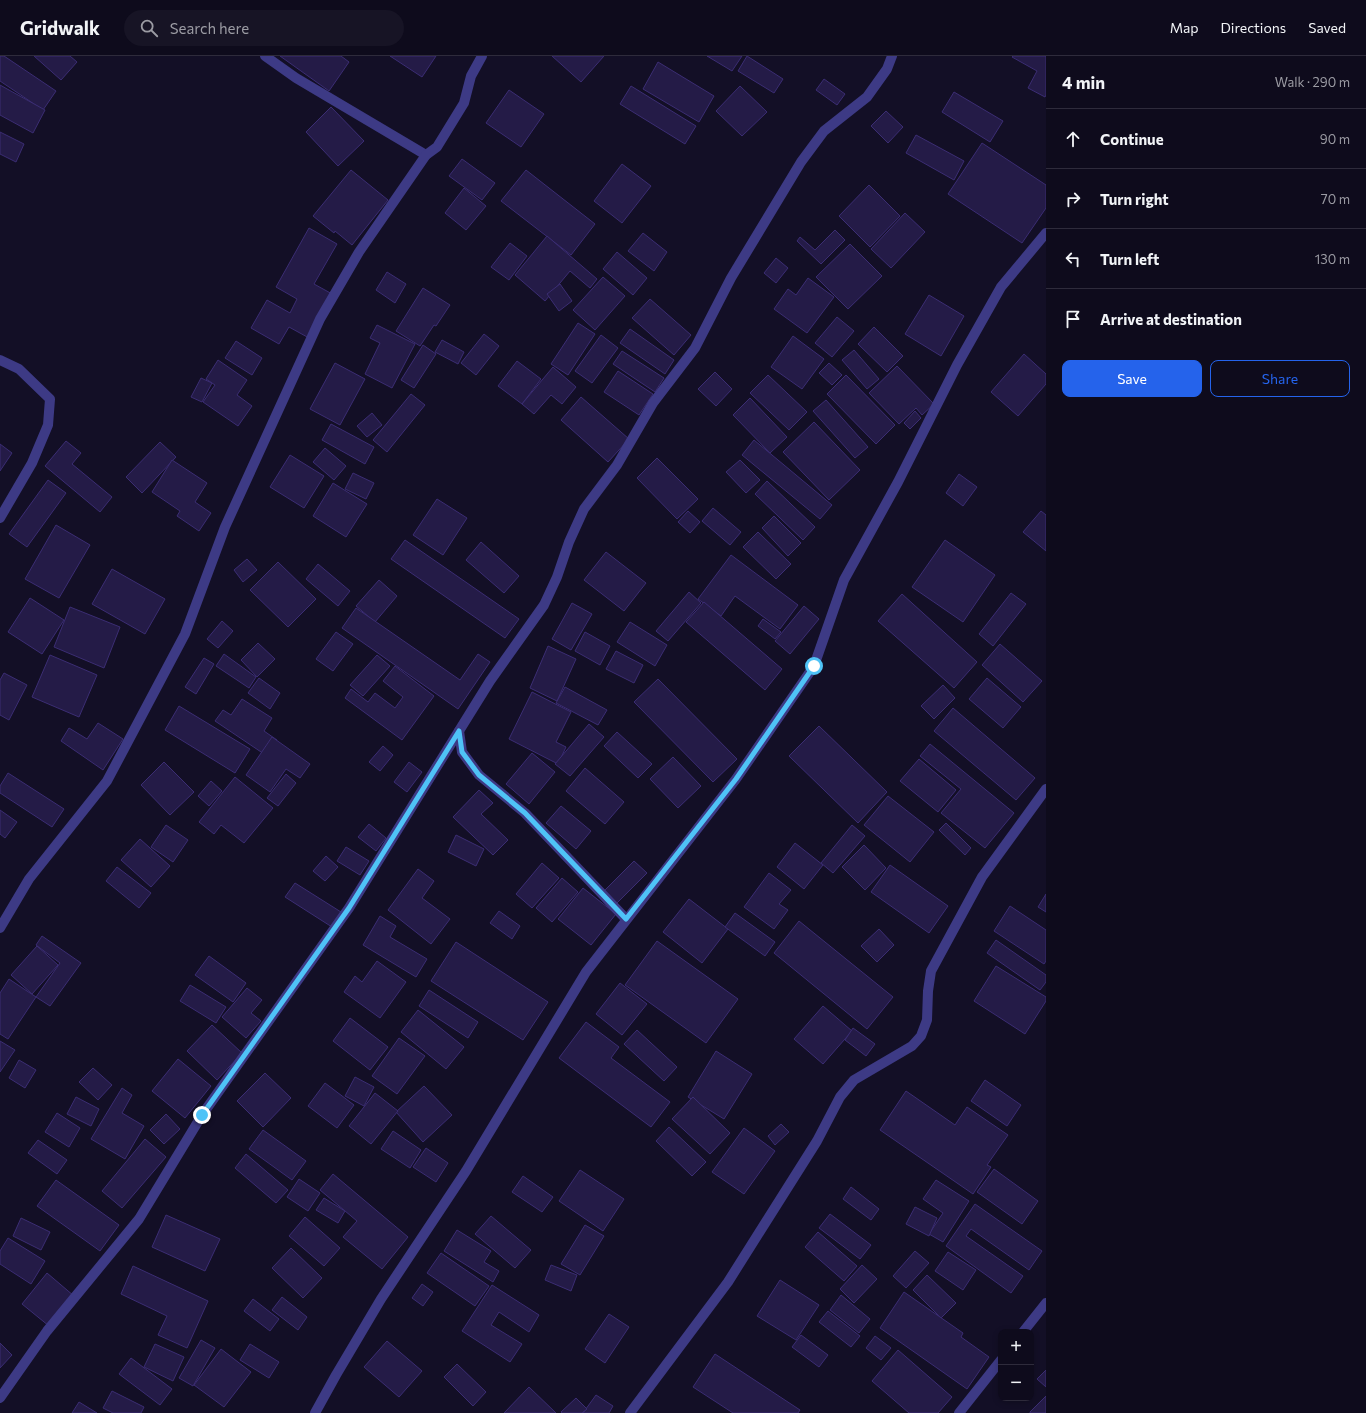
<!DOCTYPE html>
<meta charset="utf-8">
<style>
:root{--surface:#0e0b1c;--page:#171425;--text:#f1f3f6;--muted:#9b9ba3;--line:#2e2b3b;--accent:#2563eb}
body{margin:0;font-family:Commissioner,sans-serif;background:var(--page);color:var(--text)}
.controls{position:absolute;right:12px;bottom:12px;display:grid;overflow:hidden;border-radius:8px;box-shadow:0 2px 6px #0003}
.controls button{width:36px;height:36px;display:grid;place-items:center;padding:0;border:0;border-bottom:1px solid var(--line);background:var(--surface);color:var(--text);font:20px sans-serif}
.stop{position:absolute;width:12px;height:12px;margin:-9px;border:3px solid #4fc3f7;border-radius:50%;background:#fff}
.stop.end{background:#4fc3f7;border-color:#fff;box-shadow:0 1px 4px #0008}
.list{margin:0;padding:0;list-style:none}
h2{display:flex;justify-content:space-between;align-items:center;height:52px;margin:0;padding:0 16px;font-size:17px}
h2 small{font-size:13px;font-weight:400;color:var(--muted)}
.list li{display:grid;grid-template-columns:26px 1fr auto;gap:12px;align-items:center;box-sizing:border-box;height:60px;padding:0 16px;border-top:1px solid var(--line)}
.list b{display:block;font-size:15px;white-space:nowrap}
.list em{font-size:13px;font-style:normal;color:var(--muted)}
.actions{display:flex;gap:8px;padding:12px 16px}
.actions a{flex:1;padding:9px 0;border:1px solid var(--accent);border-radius:8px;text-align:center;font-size:14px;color:var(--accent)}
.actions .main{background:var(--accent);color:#fff}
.icon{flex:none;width:22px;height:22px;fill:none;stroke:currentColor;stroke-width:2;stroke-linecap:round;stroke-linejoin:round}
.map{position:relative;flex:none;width:1046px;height:1357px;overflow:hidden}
header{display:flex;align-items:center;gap:24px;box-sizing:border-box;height:56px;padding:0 20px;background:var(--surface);border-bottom:1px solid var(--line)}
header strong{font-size:19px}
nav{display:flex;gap:22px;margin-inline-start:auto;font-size:14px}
.search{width:280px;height:36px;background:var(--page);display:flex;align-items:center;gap:10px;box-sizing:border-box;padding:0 14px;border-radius:22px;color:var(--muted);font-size:15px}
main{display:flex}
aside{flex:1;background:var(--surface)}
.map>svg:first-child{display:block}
.building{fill:#241b47;stroke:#3b2d73}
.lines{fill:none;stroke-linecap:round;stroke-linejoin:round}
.street{stroke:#3d3a85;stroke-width:10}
.route{stroke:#4fc3f7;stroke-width:5}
</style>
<header>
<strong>Gridwalk</strong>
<div class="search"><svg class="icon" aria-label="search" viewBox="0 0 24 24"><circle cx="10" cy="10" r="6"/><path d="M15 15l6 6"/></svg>Search here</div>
<nav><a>Map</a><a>Directions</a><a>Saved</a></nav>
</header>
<main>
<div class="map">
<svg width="1046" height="1357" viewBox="0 0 1046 1357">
<rect width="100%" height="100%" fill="#130f26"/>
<g class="building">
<polygon points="0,0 4,0 56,35 43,54 0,25"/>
<polygon points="34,0 70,0 77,6 61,24"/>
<polygon points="280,0 341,0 349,6 329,35"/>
<polygon points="390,0 436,0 422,21"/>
<polygon points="552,0 604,0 581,26"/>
<polygon points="707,0 742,0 732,15"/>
<polygon points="747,0 783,23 774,37 738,15"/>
<polygon points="1013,0 1046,0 1046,39 1045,41 1028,32 1037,15 1012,1"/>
<polygon points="658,6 714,40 699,66 643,33"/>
<polygon points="824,23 845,38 837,49 816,34"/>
<polygon points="0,29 45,54 33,77 0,59"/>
<polygon points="631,30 696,70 685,88 620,48"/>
<polygon points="740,30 767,56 742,80 716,55"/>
<polygon points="509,34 544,58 521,91 486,67"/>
<polygon points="954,36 1003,65 990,86 942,56"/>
<polygon points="331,51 364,85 338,110 306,76"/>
<polygon points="886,55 903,71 888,87 871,70"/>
<polygon points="0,76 24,88 16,106 0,98"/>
<polygon points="916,79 964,105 954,124 906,97"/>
<polygon points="982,87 1046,129 1046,152 1022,187 948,138"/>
<polygon points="462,103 495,127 482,144 449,120"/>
<polygon points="622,108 651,130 622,167 594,145"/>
<polygon points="351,114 388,144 352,189 335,175 334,177 313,160"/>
<polygon points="526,114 595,168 571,199 501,145"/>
<polygon points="869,129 900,160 870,191 839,160"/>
<polygon points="464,132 486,150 466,174 445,157"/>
<polygon points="905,157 925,176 891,212 871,193"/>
<polygon points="309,172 337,188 314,228 334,239 309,282 289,271 279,288 251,272 267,244 290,257 297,243 276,231"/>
<polygon points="835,174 845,184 821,208 797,185 800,181 815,194"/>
<polygon points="643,177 667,196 654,215 628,195"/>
<polygon points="547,180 597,223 590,232 570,215 545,245 515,219"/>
<polygon points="510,187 527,200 509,224 491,211"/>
<polygon points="850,188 882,220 848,253 816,221"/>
<polygon points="617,196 647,222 633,239 603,213"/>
<polygon points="776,202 788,212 776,227 764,217"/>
<polygon points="387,216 406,228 395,247 376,234"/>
<polygon points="603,221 625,240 595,274 573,254"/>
<polygon points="808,222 834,241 807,277 774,253 788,233 796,239"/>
<polygon points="560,228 572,245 559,255 547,238"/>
<polygon points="423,232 450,249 436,270 434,269 420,290 396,275"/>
<polygon points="929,239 964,260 941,300 905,278"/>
<polygon points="650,243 691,279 674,299 632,262"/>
<polygon points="837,261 854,275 832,301 815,287"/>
<polygon points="578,267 595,278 568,319 551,308"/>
<polygon points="377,269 415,288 392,332 365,318 380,287 370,282"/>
<polygon points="874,271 903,300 887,316 858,288"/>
<polygon points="630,273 674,304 665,318 620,287"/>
<polygon points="484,278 499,290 476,319 461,307"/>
<polygon points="601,279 618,292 592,327 575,315"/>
<polygon points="793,280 824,303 802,333 771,311"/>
<polygon points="442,284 464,296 458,308 435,296"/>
<polygon points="236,285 262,302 252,319 225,302"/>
<polygon points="423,289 436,298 414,332 401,324"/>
<polygon points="854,294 879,323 867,333 842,304"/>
<polygon points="622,295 664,322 655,336 613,308"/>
<polygon points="1024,298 1046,318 1046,328 1018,360 991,336"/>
<polygon points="218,304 247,324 237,339 252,350 238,370 203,346 215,329 206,323"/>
<polygon points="517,305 541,323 522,348 498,330"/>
<polygon points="335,307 365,323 340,369 310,353"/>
<polygon points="829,307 842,319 832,329 819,317"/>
<polygon points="897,310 934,348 922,359 916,352 899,368 869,337"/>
<polygon points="553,311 576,331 562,348 551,339 534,358 522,348"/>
<polygon points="618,315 653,338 639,359 604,336"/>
<polygon points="715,316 732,333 716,350 698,333"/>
<polygon points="768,319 807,356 789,374 750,337"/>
<polygon points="846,319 895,369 876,388 827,338"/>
<polygon points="201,322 212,327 202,346 191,341"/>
<polygon points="411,338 425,349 387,396 373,384"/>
<polygon points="581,341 629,383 608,406 561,364"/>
<polygon points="750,342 787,381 770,397 733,359"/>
<polygon points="826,344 868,391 855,402 813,355"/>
<polygon points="915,355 921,362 910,373 904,367"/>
<polygon points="372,357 382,369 367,381 357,370"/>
<polygon points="814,366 860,414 829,444 783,396"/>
<polygon points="331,368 374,391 365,408 322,384"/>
<polygon points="754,384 832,449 820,463 742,399"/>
<polygon points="66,385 81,397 72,408 112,441 100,456 45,410"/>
<polygon points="160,386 176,401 142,437 126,421"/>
<polygon points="0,388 12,397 0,415"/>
<polygon points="325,392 346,410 334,424 313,406"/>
<polygon points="290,399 324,420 304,452 270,431"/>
<polygon points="657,402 698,443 677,463 637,422"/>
<polygon points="172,404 207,427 195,446 211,457 199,475 177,460 180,455 152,436"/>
<polygon points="740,404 760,424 746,437 726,416"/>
<polygon points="353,417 374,427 366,443 345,433"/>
<polygon points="959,418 977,431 963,450 946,437"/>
<polygon points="48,424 66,437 27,491 9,478"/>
<polygon points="767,425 815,471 803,484 755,438"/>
<polygon points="333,427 367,448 346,481 313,460"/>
<polygon points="437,443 467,462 443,499 413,479"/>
<polygon points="713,452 741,476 730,489 702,465"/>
<polygon points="688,455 700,466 690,477 678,466"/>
<polygon points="1041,455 1046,459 1046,495 1023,476"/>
<polygon points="774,460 801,487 788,500 762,472"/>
<polygon points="56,469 90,489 59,542 25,523"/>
<polygon points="758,476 791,508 776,523 743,491"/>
<polygon points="405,484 519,563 505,582 391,503"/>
<polygon points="945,484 995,519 963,566 912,531"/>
<polygon points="481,486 519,520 504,537 466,504"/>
<polygon points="606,496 646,527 624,555 584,524"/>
<polygon points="731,499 798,549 780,573 735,540 721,560 698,543"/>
<polygon points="247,503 257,514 243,526 234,514"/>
<polygon points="278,506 316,543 288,571 250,534"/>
<polygon points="318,508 350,535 338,550 306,523"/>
<polygon points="112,513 165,543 145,578 92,548"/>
<polygon points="379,524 397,540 375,566 356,550"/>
<polygon points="689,536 701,547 668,585 656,575"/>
<polygon points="1011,537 1026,548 993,590 979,578"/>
<polygon points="902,538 977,606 954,632 878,565"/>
<polygon points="30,542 64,564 42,598 8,576"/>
<polygon points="704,546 782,613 765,634 686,566"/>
<polygon points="572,547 592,558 571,594 552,583"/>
<polygon points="804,550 819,563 790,598 775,585"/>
<polygon points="70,551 120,571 104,612 54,591"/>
<polygon points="356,552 460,624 478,598 490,606 458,653 342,572"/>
<polygon points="763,563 781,576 775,583 758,570"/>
<polygon points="222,565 233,575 218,592 207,583"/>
<polygon points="630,566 667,589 655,610 617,586"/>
<polygon points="336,576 353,588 333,615 316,603"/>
<polygon points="585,576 610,590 600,609 575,595"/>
<polygon points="258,587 275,603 257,621 241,604"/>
<polygon points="1000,588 1042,625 1023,646 982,609"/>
<polygon points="548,590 576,603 557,645 530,632"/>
<polygon points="616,595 643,609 634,627 606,613"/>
<polygon points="224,598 256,621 249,632 216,610"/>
<polygon points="50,599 97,619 79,661 32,641"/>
<polygon points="377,599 390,610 363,640 350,629"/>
<polygon points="204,602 214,608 196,638 185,631"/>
<polygon points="395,610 434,640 402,684 345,642 351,633 368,646 375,637 395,652 403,641 383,625"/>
<polygon points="4,617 27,629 9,664 0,659 0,624"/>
<polygon points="259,622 280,637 270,653 248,637"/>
<polygon points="987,622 1021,651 1003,672 969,643"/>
<polygon points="658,623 737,703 713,726 634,646"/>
<polygon points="943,629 955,642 934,663 921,650"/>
<polygon points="565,631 607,654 598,669 556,647"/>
<polygon points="532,636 571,656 556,686 566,691 558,708 509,683"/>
<polygon points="242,643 272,662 264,675 277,684 267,700 215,665 223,654 231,659"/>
<polygon points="179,650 250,693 235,717 165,674"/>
<polygon points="953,652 1035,722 1016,744 934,675"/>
<polygon points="98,667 123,683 103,714 61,685 69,672 87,683"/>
<polygon points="589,668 604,681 570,720 555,708"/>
<polygon points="819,670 887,736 858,767 789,700"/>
<polygon points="617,676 652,708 638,722 604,690"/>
<polygon points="272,681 310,708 300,722 286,713 270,736 246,719"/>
<polygon points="930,688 1014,757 985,792 941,757 961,733 920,700"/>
<polygon points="383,690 393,699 380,715 369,706"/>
<polygon points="532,697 555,716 529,748 506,728"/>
<polygon points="673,701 701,730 678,752 650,723"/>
<polygon points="919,703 956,734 938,756 900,725"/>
<polygon points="164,706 194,736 170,759 141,729"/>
<polygon points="409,706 422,716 407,736 394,726"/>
<polygon points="585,712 624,746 605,768 566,735"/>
<polygon points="8,717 64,753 52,771 0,737 0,730"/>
<polygon points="286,718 296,727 278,750 267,742"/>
<polygon points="235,721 273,752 244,787 221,769 214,778 199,766"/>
<polygon points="211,725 222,735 209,750 198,740"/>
<polygon points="479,734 493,747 481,758 508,784 493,799 453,761"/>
<polygon points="888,740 934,776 910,806 864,769"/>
<polygon points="561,750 591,775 576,793 546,767"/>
<polygon points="0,754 17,766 5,782 0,778"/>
<polygon points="946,767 971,792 965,799 939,774"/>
<polygon points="369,768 386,782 376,795 358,781"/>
<polygon points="166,769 188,784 173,806 151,791"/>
<polygon points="852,769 865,780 833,817 821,807"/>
<polygon points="456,779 484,793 476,810 448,796"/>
<polygon points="140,783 170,810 151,831 121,804"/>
<polygon points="795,787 823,809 804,833 777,811"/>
<polygon points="864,789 886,812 865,834 842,811"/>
<polygon points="346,791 369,805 360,819 337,805"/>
<polygon points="326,800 338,811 325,825 313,815"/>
<polygon points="634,805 647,817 616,848 604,835"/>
<polygon points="542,807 559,822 532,852 516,838"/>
<polygon points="890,809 948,850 929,877 871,836"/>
<polygon points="117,811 151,837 139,852 106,825"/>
<polygon points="418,813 434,825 422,842 450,863 431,888 388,854"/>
<polygon points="769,817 791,834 779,848 788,854 774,873 744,851"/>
<polygon points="562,822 578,836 552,866 536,852"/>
<polygon points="295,827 341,856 332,871 285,841"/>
<polygon points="583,832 616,858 591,889 558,863"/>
<polygon points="1046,838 1046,856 1038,851"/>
<polygon points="689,843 728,873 702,907 663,876"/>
<polygon points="1010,850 1046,874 1046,905 1044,908 994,875"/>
<polygon points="499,855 520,870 512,883 490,867"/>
<polygon points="735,857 775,886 765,900 725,871"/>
<polygon points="380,860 396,870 390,881 427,903 416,921 363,889"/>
<polygon points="799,865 893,941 867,973 774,897"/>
<polygon points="879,873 894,889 877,906 861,890"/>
<polygon points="42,880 81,907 50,950 36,941 60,907 36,889"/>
<polygon points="996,884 1046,919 1046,926 1040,934 987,897"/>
<polygon points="657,885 738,943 706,987 625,929"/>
<polygon points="456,886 548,946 523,984 431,925"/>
<polygon points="37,890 58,909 32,938 11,919"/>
<polygon points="209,900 246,927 233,946 195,919"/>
<polygon points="377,905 406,926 380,962 344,936 355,920 362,926"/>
<polygon points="996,910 1046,941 1046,945 1025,978 974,945"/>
<polygon points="9,923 36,941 8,983 0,978 0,937"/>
<polygon points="620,927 647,948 622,979 596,958"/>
<polygon points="190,929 226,951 216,967 180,945"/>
<polygon points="247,932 262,944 251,957 261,965 246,982 222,961"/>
<polygon points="429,934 478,966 468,982 419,950"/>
<polygon points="823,950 852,975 823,1008 794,983"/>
<polygon points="418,954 464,991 446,1013 401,976"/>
<polygon points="350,962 388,991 370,1014 333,985"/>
<polygon points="586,966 619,991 611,1002 670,1046 651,1071 559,1002"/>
<polygon points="212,969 242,997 217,1024 187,995"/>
<polygon points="853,972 875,988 866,1000 845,984"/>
<polygon points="637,974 677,1011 664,1025 624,988"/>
<polygon points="399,982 425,1000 397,1038 372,1020"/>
<polygon points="0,985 15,994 0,1016"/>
<polygon points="716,995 752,1018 724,1063 688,1041"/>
<polygon points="178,1003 211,1030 185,1062 152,1035"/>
<polygon points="19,1004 36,1014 25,1032 9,1022"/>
<polygon points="93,1012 112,1029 98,1044 79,1026"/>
<polygon points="265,1017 291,1042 263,1071 237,1045"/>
<polygon points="355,1021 374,1031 364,1050 345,1040"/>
<polygon points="985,1024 1021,1049 1007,1070 971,1045"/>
<polygon points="325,1027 354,1049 337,1072 308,1050"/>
<polygon points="424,1030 452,1059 423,1086 396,1056"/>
<polygon points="122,1032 132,1039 122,1057 144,1070 125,1103 91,1083"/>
<polygon points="906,1035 955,1069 967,1051 1008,1079 987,1109 991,1111 973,1138 880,1074"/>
<polygon points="375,1037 398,1055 371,1088 349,1070"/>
<polygon points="76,1041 99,1053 91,1070 67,1058"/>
<polygon points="693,1041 730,1077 710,1098 672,1063"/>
<polygon points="57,1057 80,1072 69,1091 45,1076"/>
<polygon points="166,1058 180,1073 164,1088 150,1074"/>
<polygon points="781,1068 789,1076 775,1089 768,1080"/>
<polygon points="669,1071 706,1106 692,1120 656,1085"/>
<polygon points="744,1072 775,1095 744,1138 712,1116"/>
<polygon points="263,1074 306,1105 292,1124 249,1093"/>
<polygon points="393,1075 421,1094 410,1112 381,1093"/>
<polygon points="145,1083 166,1101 122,1152 102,1135"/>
<polygon points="38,1084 67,1104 57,1118 28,1097"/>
<polygon points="426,1092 448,1107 436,1126 413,1111"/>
<polygon points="246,1098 288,1134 276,1147 235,1112"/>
<polygon points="994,1113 1038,1145 1022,1168 977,1136"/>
<polygon points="580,1114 624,1143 603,1175 559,1145"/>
<polygon points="333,1118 408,1181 382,1213 343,1181 357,1165 320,1134"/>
<polygon points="523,1120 553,1141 542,1156 512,1136"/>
<polygon points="299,1123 320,1137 308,1155 287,1141"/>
<polygon points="56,1124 119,1169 100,1195 37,1150"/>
<polygon points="936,1124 969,1145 943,1186 929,1178 943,1157 923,1143"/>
<polygon points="851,1131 879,1153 871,1164 843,1143"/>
<polygon points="324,1142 345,1155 338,1167 316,1154"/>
<polygon points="975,1148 1042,1195 1029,1214 971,1173 966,1180 1023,1220 1011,1237 946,1190"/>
<polygon points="915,1151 937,1162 929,1180 906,1168"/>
<polygon points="830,1158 871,1189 860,1203 819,1172"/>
<polygon points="166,1159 220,1183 205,1215 152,1191"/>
<polygon points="491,1160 531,1194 515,1212 475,1178"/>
<polygon points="305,1161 340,1192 324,1210 289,1180"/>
<polygon points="21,1162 50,1176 41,1194 13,1180"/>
<polygon points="585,1169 604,1180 580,1219 561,1208"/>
<polygon points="457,1174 491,1195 484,1206 499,1215 493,1226 444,1195"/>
<polygon points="818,1176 857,1210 844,1225 805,1191"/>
<polygon points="8,1182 45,1205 31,1228 0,1208 0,1195"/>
<polygon points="291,1192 322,1222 303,1242 272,1212"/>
<polygon points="915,1195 929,1207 906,1232 893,1220"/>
<polygon points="948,1196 976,1214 963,1234 935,1215"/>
<polygon points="441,1197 489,1230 475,1250 427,1217"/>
<polygon points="551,1209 577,1219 571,1235 545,1224"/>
<polygon points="862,1209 877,1223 854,1247 840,1233"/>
<polygon points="133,1210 208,1245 187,1292 158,1279 167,1260 121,1238"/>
<polygon points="47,1217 74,1240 49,1270 22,1248"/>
<polygon points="927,1219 956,1247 941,1262 913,1234"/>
<polygon points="780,1224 819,1249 796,1284 757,1260"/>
<polygon points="422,1228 433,1236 423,1250 412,1242"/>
<polygon points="492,1229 539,1259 529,1276 499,1256 491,1269 522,1288 510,1306 462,1275"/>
<polygon points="904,1236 963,1277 961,1281 989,1301 967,1333 880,1272"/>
<polygon points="841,1239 870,1263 859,1277 830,1254"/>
<polygon points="282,1241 307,1261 298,1274 272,1254"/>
<polygon points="253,1243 279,1263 270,1275 244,1255"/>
<polygon points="828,1255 860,1280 851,1291 819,1266"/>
<polygon points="609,1258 629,1271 605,1307 585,1293"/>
<polygon points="801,1279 828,1299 819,1311 792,1291"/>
<polygon points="875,1280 891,1292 881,1304 866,1292"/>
<polygon points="201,1284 215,1292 193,1330 179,1322"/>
<polygon points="387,1285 422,1315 399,1341 364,1311"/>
<polygon points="0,1287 12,1299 0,1312"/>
<polygon points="155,1288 184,1301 173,1325 144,1311"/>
<polygon points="250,1288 279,1306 269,1322 240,1304"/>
<polygon points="221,1293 251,1316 224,1351 194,1329"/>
<polygon points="898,1294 952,1341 938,1357 909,1357 872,1325"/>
<polygon points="715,1298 800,1354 798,1357 733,1357 693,1331"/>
<polygon points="131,1302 172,1333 160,1349 119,1318"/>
<polygon points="457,1308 486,1336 473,1350 444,1321"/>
<polygon points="1046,1314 1046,1331 1037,1323"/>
<polygon points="529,1331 556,1357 504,1357"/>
<polygon points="112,1335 144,1351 141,1357 113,1357 103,1352"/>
<polygon points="596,1339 613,1350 609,1357 583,1357"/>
<polygon points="1046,1340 1046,1357 1030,1357 1030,1356"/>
<polygon points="576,1342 587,1353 582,1357 562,1357 561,1356"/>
<polygon points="79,1346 97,1357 72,1357"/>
</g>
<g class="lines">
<g class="street">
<polyline points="265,0 296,22 426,99"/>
<polyline points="0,304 19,313 50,343 48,369 32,407 0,462"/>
<polyline points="459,675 462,696 479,719 525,757 626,863"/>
<polyline points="0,872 29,823 107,725 185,578 225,471 320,263 359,196 426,99 437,91 464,47 471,20 482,0"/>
<polyline points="1023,1276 1046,1247"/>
<polyline points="0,1342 47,1275 139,1163 202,1059 349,852 490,625 544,549 557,521 569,486 584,453 617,409 653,347 695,292 731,222 801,106 824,75 867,41 887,13 892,0"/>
<polyline points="315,1357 336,1319 381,1243 466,1115 586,916 736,723 814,610 844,524 898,426 957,309 1001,231 1046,177"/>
<polyline points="630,1357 728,1226 817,1085 840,1041 854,1024 912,990 921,980 927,964 928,935 931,915 982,821 1046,733"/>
<polyline points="959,1357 1001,1304"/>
</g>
</g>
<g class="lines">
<polyline class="route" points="202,1059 349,852 459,675 462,696 479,719 525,757 626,863 736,723 814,610"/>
</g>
</svg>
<div class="controls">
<button>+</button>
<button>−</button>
</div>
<div class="stop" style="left:814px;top:610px"></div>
<div class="stop end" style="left:202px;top:1059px"></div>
</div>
<aside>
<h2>4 min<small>Walk · 290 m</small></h2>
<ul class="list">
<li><svg class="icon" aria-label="ahead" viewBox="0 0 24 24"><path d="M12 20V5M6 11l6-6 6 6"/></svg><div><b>Continue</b></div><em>90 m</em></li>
<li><svg class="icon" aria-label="right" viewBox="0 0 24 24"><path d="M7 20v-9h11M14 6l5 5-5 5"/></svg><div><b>Turn right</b></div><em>70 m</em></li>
<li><svg class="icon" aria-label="left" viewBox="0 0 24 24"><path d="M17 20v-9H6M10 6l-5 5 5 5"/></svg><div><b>Turn left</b></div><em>130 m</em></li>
<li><svg class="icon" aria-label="arrive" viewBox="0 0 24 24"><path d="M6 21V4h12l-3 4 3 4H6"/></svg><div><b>Arrive at destination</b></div></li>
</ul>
<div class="actions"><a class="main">Save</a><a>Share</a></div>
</aside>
</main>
